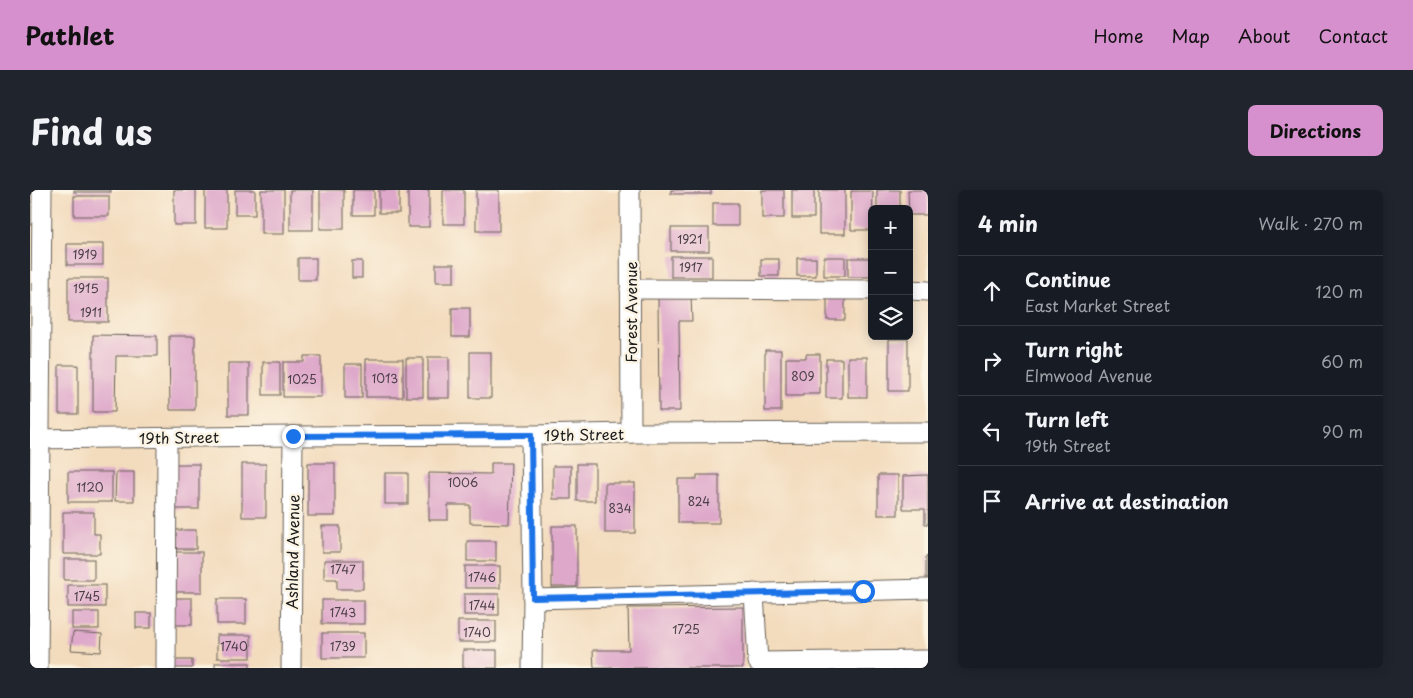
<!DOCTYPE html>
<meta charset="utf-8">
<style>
:root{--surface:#171b24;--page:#20242c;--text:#f1f3f6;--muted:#9ea1a6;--line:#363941;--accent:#d690ce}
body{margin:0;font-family:"Playpen Sans",sans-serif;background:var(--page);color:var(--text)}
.controls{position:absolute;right:15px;top:15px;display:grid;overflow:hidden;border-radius:8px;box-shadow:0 2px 12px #0003}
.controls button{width:45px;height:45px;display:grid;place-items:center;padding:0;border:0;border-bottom:1px solid var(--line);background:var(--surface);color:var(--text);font:25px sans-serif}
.stop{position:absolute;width:15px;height:15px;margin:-11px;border:4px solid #1a73e8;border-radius:50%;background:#fff}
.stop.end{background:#1a73e8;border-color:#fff;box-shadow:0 1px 5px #0008}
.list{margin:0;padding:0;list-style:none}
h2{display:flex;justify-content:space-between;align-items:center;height:65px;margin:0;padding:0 20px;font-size:21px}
h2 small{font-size:16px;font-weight:400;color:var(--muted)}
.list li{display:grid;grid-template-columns:32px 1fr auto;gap:15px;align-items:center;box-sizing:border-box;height:70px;padding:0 20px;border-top:1px solid var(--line)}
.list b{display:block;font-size:19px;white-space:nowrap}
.list p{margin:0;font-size:16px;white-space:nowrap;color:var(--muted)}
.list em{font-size:16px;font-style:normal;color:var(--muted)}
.icon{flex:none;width:28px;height:28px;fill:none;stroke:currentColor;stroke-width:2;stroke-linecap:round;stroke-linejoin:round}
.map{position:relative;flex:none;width:898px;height:478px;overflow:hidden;border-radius:8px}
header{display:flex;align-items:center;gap:30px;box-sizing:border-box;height:70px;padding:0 25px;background:var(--accent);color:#111}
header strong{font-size:24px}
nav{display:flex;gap:28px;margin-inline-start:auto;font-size:18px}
.intro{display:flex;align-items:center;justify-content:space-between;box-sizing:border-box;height:120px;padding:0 30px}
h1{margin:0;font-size:35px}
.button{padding:12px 22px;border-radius:8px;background:var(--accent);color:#111;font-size:18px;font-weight:700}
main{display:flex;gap:30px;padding:0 30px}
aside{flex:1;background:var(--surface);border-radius:8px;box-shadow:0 2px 12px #0003}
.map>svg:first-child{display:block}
.building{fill:#dea8ca}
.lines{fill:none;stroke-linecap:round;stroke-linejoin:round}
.minor-casing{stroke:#675f55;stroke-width:21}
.minor{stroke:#fff;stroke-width:19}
.route{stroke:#1a73e8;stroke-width:6}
.labels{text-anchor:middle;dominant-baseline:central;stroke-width:5;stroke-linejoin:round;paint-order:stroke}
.number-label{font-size:12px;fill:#4c3f48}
.street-label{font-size:15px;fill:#1c1c1c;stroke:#fcf5e5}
</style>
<header>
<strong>Pathlet</strong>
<nav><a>Home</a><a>Map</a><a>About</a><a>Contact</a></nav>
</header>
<div class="intro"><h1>Find us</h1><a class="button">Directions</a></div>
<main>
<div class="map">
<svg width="898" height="478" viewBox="0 0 898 478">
<rect width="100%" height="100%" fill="#fcf5e5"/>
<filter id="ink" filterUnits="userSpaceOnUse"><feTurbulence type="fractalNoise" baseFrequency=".02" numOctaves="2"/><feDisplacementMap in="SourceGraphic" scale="10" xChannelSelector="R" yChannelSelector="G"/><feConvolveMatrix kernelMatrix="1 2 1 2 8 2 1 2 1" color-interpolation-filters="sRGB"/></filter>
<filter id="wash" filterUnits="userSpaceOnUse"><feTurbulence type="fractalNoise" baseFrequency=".0096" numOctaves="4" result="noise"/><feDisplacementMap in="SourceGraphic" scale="20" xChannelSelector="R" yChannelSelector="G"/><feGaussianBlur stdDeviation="1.12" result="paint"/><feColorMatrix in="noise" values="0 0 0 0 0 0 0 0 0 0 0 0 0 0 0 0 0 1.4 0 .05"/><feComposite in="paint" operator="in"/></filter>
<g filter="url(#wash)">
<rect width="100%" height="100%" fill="#f3dcbe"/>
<g id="blocks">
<g class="building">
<rect x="44" y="0" width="37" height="2"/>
<rect x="144" y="0" width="22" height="35"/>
<rect x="175" y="0" width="22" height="38"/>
<rect x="205" y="0" width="20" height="25"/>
<rect x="231" y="0" width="23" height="44"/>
<rect x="260" y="0" width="23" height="40"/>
<rect x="290" y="0" width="24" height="39"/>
<rect x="323" y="0" width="21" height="25"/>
<rect x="349" y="0" width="20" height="23"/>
<rect x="378" y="0" width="21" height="37"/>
<rect x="413" y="0" width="21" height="34"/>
<rect x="446" y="0" width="23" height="41"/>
<rect x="641" y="0" width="40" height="4"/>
<rect x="732" y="0" width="22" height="28"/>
<rect x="762" y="0" width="22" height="28"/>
<rect x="789" y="0" width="26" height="44"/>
<rect x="847" y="0" width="23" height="19"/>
<polygon points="878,0 898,0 898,25 879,25"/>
<polygon points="821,1 843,1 842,40 821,40"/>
<rect x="44" y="6" width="35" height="20"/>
<rect x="683" y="13" width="25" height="23"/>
<rect x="641" y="38" width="38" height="23"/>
<rect x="37" y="54" width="36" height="21"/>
<rect x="641" y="66" width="41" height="21"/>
<rect x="794" y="67" width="21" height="19"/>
<rect x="268" y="68" width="18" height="22"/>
<rect x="767" y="68" width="19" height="18"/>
<rect x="818" y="68" width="24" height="19"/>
<rect x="731" y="69" width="18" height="17"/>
<rect x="322" y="71" width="10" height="17"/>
<rect x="406" y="74" width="18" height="18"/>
<rect x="38" y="88" width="40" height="44"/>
<polygon points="661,106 662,131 649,131 650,221 629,221 628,107"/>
<rect x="797" y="107" width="18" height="23"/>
<rect x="422" y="118" width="18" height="29"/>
<polygon points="63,145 127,146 127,166 86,166 85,222 63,222"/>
<polygon points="139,146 165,146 165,220 140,220"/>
<rect x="859" y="149" width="19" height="52"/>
<rect x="735" y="160" width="16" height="61"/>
<rect x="440" y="162" width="21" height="46"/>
<polygon points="776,164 790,164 790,204 773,204 773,206 756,206 756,168 776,168"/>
<polygon points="274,166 291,166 291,207 253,207 253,172 274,172"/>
<rect x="398" y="167" width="21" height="41"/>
<rect x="818" y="167" width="19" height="40"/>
<rect x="376" y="168" width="17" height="39"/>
<rect x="336" y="169" width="37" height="38"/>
<rect x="796" y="169" width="16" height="39"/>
<rect x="233" y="172" width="17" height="33"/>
<rect x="198" y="173" width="21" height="52"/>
<rect x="315" y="174" width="17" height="34"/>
<rect x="29" y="175" width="19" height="49"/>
<rect x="278" y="273" width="27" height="53"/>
<polygon points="461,273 481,273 479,334 440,333 440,315 418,315 418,330 399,330 399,283 461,284"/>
<rect x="142" y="274" width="27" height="45"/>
<rect x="212" y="274" width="24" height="53"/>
<rect x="547" y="274" width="18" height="37"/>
<rect x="523" y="276" width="18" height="33"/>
<rect x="38" y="282" width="44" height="30"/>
<polygon points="86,282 104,282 104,311 85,311"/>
<rect x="355" y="283" width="23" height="31"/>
<polygon points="667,285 689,285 689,333 648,333 648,289 667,289"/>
<rect x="848" y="285" width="20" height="40"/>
<polygon points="895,285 898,285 898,334 895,334 895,319 873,319 873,286"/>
<rect x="575" y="293" width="30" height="50"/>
<polygon points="33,322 64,322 64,344 70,344 70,364 33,364"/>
<rect x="292" y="336" width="18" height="26"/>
<rect x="522" y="336" width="25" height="61"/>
<rect x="145" y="340" width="21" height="19"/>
<rect x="437" y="351" width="29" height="20"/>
<rect x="143" y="362" width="29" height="40"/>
<rect x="896" y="366" width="2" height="22"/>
<rect x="34" y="369" width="30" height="21"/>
<polygon points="294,370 333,370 333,399 307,399 307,389 294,389"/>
<rect x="435" y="376" width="35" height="22"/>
<rect x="38" y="395" width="37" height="22"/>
<rect x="434" y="404" width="35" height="21"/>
<rect x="144" y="408" width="18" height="27"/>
<rect x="187" y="409" width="29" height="25"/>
<rect x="292" y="410" width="42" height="24"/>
<polygon points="713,417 713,478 564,478 563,460 599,460 598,418"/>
<rect x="42" y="422" width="27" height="17"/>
<rect x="106" y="423" width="15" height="15"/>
<rect x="428" y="431" width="38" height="21"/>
<polygon points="43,442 72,444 71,462 41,460"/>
<rect x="292" y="443" width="42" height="25"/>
<rect x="187" y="445" width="34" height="23"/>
<rect x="433" y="460" width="34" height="18"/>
<rect x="142" y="470" width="20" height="8"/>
<rect x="185" y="473" width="35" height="5"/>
</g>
</g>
</g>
<g filter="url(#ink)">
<use href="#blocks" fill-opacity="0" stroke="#675f55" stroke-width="1"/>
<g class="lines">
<defs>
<g id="minor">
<polyline points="600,0 601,243"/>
<polyline points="600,99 842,100"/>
<polyline points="879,100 898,101"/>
<polyline points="501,245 503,409 502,478"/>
<polyline points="0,249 263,246 501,245 601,243 898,242"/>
<polyline points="724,403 728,472 898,470"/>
<polyline points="503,409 898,399"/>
<polyline points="8,478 12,0"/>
<polyline points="136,478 137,248"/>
<polyline points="261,478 263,246"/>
</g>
</defs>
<use href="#minor" class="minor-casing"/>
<use href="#minor" class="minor"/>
</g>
</g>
<g class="lines" filter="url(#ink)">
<polyline class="route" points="263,246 501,245 503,408 833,401"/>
</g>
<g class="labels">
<g class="number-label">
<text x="660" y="49">1921</text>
<text x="55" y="64">1919</text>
<text x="661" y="77">1917</text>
<text x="56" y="98">1915</text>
<text x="61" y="122">1911</text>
<text x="773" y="186">809</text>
<text x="355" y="188">1013</text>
<text x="272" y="189">1025</text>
<text x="433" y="292">1006</text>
<text x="60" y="297">1120</text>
<text x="669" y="311">824</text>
<text x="590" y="318">834</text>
<text x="313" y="379">1747</text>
<text x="452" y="387">1746</text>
<text x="57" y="406">1745</text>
<text x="452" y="415">1744</text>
<text x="313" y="422">1743</text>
<text x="656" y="439">1725</text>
<text x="447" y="442">1740</text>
<text x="204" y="456">1740</text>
<text x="313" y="456">1739</text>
</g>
<g class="street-label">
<text transform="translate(600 122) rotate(-90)">Forest Avenue</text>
<text transform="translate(554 244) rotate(-1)">19th Street</text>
<text transform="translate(149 247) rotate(-1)">19th Street</text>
<text transform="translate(262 362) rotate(-89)">Ashland Avenue</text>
</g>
</g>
</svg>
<div class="controls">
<button>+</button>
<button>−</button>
<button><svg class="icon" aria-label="layers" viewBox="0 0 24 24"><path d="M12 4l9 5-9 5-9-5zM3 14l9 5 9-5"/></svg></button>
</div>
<div class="stop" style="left:833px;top:401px"></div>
<div class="stop end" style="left:263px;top:246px"></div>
</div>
<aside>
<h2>4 min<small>Walk · 270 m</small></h2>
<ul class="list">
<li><svg class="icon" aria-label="ahead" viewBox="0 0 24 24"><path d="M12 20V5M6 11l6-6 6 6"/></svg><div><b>Continue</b><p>East Market Street</p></div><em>120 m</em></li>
<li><svg class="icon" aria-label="right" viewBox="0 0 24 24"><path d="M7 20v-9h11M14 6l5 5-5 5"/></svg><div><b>Turn right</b><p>Elmwood Avenue</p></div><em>60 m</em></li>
<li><svg class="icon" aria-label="left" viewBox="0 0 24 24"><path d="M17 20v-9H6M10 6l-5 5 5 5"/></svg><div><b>Turn left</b><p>19th Street</p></div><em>90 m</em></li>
<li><svg class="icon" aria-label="arrive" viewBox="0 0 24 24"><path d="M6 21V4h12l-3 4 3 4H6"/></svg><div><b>Arrive at destination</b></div></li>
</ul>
</aside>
</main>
